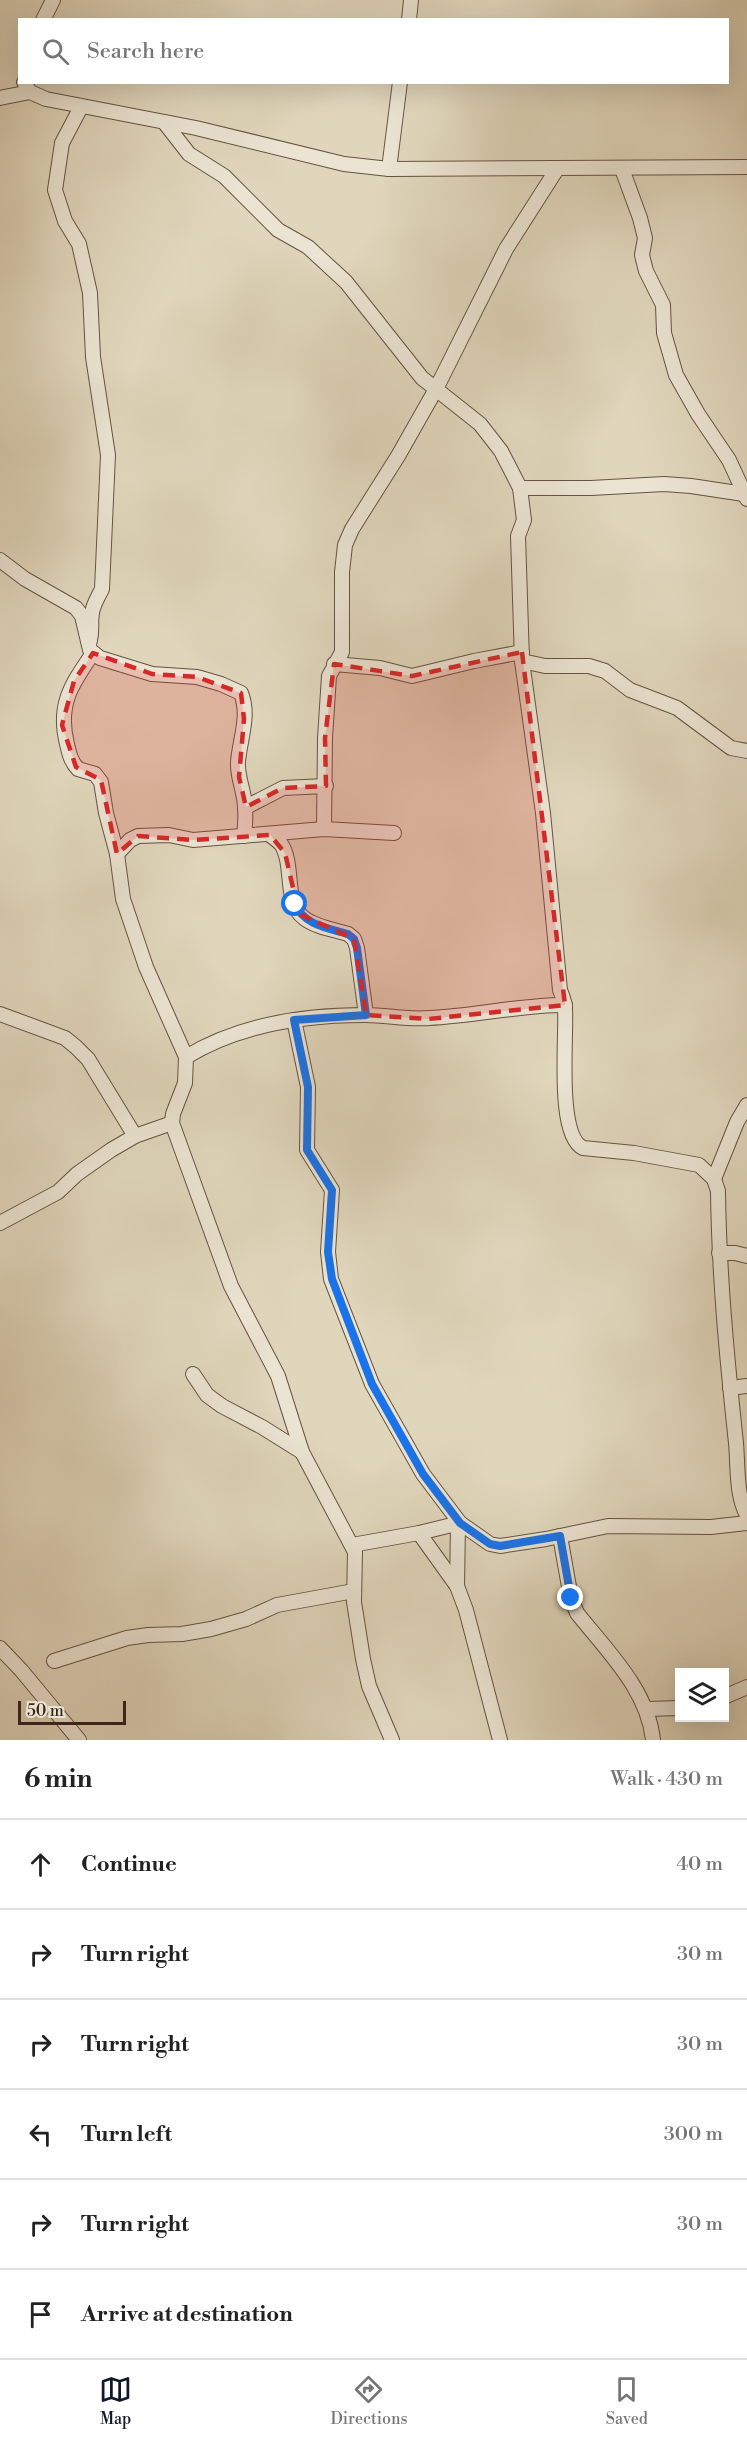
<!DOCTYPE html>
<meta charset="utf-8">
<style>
:root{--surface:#fff;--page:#f6f6f6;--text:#222;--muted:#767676;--line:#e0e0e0;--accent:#111827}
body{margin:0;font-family:"Libre Bodoni",serif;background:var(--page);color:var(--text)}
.controls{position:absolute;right:18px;bottom:18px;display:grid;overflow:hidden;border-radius:0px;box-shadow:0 6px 24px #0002}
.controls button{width:54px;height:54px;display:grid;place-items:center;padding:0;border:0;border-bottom:2px solid var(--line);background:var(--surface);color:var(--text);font:30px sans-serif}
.scale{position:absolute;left:18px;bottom:15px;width:108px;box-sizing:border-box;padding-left:6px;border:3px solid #3e271a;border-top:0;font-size:16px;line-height:21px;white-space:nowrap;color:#3e271a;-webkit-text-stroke:4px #ebe4d3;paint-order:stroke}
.stop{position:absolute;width:18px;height:18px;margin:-14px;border:4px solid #1a73e8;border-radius:50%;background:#fff}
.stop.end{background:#1a73e8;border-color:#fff;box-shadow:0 2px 6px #0008}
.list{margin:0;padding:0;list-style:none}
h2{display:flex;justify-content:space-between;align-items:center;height:78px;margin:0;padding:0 24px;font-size:26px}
h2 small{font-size:20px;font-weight:400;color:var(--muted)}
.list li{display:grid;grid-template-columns:39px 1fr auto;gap:18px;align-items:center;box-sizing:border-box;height:90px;padding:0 24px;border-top:2px solid var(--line)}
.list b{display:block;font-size:22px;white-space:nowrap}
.list em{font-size:20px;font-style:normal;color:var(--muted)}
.icon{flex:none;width:33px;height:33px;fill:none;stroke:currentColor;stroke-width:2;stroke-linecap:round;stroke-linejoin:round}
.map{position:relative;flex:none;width:747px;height:1740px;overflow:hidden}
.search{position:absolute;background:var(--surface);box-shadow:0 6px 24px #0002;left:18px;right:18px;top:18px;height:66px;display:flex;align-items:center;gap:15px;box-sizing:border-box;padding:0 21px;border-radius:0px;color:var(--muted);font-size:22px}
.sheet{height:618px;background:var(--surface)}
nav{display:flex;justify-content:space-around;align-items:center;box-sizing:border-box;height:84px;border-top:2px solid var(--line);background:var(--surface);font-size:16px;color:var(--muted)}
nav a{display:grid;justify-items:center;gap:3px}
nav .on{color:var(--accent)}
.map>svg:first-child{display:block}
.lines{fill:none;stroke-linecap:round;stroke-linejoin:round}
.street-casing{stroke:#665342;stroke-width:16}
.street{stroke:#ebe4d3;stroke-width:14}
.route{stroke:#1a73e8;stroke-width:8}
.marked{fill:#d62828;fill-opacity:0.2;stroke:#d62828;stroke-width:4.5;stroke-dasharray:12 8;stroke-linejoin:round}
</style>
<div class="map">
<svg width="747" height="1740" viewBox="0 0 747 1740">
<rect width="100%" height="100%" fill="#e0d6bc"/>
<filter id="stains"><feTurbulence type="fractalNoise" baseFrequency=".00333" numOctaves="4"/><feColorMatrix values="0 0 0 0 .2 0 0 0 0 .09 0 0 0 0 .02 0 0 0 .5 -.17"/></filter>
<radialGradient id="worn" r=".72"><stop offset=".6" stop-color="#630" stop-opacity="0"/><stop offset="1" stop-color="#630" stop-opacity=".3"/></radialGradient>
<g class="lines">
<defs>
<g id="street">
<polyline points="43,20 53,0"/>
<polyline points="409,20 411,0"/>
<polyline points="24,82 30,92 46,99 196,128 344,164 389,169 747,167"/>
<polyline points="0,98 30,92"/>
<path d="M81,107l-19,36 -7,47 10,31 14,23 11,49 3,64 15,98 -6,134c-4,8 -9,16 -10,24 -2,11 1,19 -3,31"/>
<path d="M164,122l25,32 35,22 54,54 30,17 38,35 76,96 58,46 21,27 19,37 4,32 -6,16 4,125 21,152 17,177c2,5 5,12 5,18 2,28 -9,127 18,140l51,5 65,12 15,14 4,12c1,85 9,168 18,252 2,22 0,53 11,72"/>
<polyline points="389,169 400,82"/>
<polyline points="622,169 640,218 645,238 642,255 646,271 663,305 664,333 676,375 698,414 729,460 747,499"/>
<polyline points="520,488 591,488 664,484 691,486 744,494"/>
<path d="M0,560l25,19 51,29 6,8 8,34 10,8 52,16 45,3 24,7 20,9c9,23 -1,45 -3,69 -1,16 7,30 7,46 1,10 0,19 -1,28"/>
<path d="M93,653c-21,31 -36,51 -26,91 2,9 4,18 11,25l17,5 6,8 5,31 11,41 6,45 23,68 40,90 -1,26 -12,31 -1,9 59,163 47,90 24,76 53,100 -1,50 9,57 6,27 23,54"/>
<polyline points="522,661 545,666 589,666 605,671 630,690 677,708 731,748 747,751"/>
<polyline points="334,664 380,668 412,676 474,661 522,652"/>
<polyline points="246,807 283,788 326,786"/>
<polyline points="324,829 325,738 329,676 342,652 342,572 345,545 352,529 398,456 436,389 506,249 557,169"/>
<path d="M270,835c4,3 8,6 11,9 14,21 2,58 23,74 11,9 31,12 44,16l6,5 3,9 9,67"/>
<polyline points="117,854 130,840 138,836 169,835 193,840 324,829 394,833"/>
<polyline points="0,1014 65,1038 76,1047 88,1059 135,1136"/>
<polyline points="294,1020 308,1087 307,1150 332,1190 328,1252 331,1279 372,1384 423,1474 460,1523 490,1544 500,1546 546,1539 608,1526 711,1527 747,1523"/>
<path d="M186,1057c52,-32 119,-42 179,-42 22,0 43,5 64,3 46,-2 90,-13 136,-13"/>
<polyline points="714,1179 737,1122 747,1105"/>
<polyline points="0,1223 58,1192 77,1174 111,1150 135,1136 172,1123"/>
<polyline points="719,1253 735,1253 747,1256"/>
<polyline points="193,1374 207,1395 222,1406 262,1427 302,1452"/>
<polyline points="730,1388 747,1386"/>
<polyline points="419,1533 457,1586 466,1610 500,1740"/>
<path d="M560,1536l11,62 6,15c30,38 71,77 76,127"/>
<polyline points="352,1545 419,1533 460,1523"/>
<polyline points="457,1586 458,1524"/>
<polyline points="0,1648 21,1670 79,1740"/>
<polyline points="54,1661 127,1638 148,1635 182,1634 211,1629 246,1619 277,1605 354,1591"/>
<polyline points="724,1697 747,1687"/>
<polyline points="647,1709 680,1708"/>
</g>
</defs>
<use href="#street" class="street-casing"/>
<use href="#street" class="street"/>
</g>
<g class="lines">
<path class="route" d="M295,904c9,21 32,24 53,30l6,5 3,9 9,67 -72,5 14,67 -1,63 25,40 -4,62 4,27 40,105 51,90 37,49 30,21 10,2 60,-10 11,62"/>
</g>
<path class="marked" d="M522,652l43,353 -137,14 -62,-4 -12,-76 -55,-25 -14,-61 -15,-18 -77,5 -55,-4 -21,18 -16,-74 -25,-13 -14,-42 12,-44 19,-28 59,21 45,3 44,16 3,26 -5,58 7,30 37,-19 43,-2 -1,-48 9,-74 78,12z"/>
<rect width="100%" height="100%" filter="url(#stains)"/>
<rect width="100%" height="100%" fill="url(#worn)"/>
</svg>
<div class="controls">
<button><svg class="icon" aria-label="layers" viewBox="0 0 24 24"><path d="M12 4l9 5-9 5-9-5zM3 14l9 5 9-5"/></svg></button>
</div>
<div class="scale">50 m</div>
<div class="stop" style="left:295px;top:904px"></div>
<div class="stop end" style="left:571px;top:1598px"></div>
<div class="search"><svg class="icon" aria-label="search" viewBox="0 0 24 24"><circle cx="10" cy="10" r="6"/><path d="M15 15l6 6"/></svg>Search here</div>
</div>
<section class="sheet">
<h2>6 min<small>Walk · 430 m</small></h2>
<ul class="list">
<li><svg class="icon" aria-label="ahead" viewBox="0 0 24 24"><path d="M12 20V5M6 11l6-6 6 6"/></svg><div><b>Continue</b></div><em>40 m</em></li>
<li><svg class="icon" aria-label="right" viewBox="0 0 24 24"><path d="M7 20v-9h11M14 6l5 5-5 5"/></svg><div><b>Turn right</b></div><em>30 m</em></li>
<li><svg class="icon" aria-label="right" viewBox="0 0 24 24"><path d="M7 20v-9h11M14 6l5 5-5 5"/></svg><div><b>Turn right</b></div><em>30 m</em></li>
<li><svg class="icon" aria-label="left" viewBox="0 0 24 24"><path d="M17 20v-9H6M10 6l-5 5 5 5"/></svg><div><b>Turn left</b></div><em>300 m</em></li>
<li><svg class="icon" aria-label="right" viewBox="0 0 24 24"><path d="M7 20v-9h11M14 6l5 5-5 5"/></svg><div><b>Turn right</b></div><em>30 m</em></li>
<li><svg class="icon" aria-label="arrive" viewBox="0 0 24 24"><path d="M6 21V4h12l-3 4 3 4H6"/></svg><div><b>Arrive at destination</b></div></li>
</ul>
</section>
<nav>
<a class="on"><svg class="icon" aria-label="map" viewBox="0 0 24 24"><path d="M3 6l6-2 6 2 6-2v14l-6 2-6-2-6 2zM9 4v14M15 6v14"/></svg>Map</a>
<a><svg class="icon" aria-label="directions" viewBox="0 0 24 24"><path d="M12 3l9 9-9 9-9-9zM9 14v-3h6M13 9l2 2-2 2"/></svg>Directions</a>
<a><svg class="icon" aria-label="saved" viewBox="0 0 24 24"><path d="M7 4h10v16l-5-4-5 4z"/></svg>Saved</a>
</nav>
